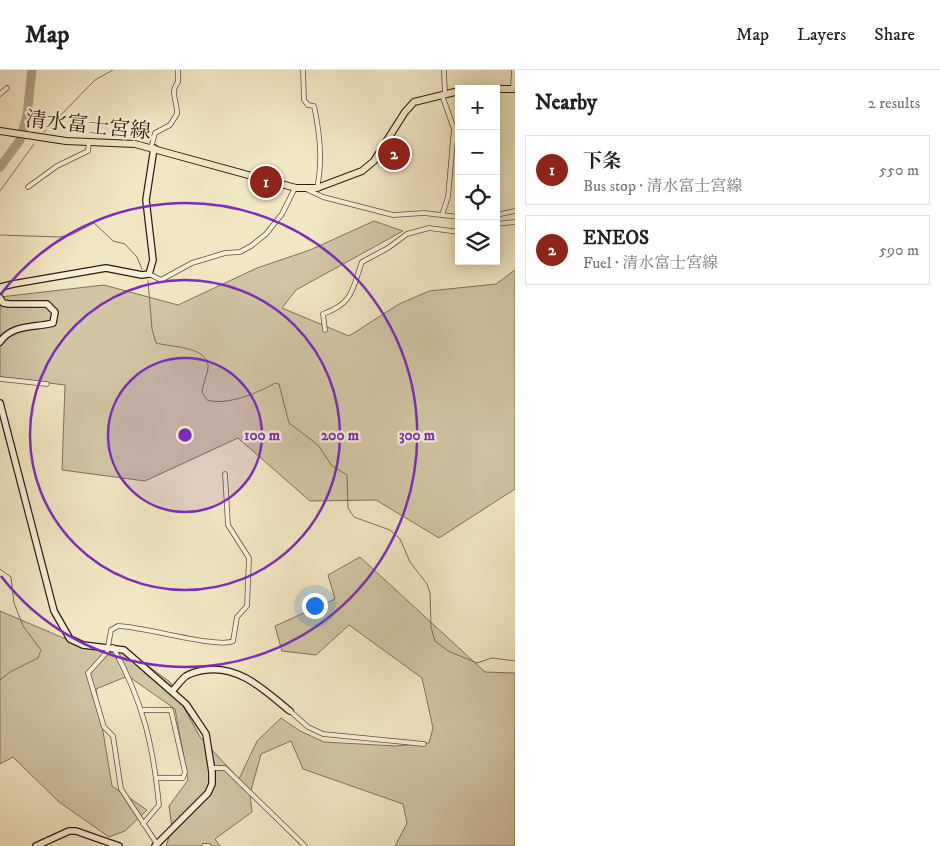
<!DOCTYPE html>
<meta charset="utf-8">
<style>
:root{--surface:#fff;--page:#f2f2f2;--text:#202124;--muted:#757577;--line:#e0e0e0;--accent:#8f2418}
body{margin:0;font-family:"IM FELL DW Pica","Noto Serif JP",serif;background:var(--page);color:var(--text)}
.controls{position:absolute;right:15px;top:15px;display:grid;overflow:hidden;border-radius:0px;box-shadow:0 2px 12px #0003}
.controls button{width:45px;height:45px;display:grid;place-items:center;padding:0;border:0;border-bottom:1px solid var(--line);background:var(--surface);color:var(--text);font:25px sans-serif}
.you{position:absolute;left:314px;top:535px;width:18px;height:18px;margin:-12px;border:4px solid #fff;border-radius:50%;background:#1a73e8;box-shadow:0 0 0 8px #1a73e833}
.badge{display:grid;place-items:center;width:32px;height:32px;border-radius:50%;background:var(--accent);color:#fff;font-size:16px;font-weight:700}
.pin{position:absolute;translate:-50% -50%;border:2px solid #fff;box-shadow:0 1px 5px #0006}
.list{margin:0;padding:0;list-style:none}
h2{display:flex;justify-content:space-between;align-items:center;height:65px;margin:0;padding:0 20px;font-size:21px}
h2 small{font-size:16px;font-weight:400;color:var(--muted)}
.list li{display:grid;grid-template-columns:32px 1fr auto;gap:15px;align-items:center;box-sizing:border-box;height:70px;margin:0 10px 10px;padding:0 10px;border:1px solid var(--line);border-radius:0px}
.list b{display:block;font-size:19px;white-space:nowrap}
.list p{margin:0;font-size:16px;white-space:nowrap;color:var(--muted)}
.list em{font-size:16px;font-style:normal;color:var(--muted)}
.icon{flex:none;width:28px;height:28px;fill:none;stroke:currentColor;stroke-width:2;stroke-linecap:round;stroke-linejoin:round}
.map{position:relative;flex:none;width:515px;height:776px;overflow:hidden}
header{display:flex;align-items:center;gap:30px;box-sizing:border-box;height:70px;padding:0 25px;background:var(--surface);border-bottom:1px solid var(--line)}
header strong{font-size:24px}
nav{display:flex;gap:28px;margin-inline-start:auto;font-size:18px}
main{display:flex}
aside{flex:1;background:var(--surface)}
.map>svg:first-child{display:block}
.green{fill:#d1c5a4;stroke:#817159}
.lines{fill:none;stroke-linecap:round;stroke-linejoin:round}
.stream{stroke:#7d6d55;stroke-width:1}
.river{stroke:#b0a285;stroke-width:9}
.street-casing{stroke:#61503b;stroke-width:5.5}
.secondary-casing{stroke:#311d0e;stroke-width:8}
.primary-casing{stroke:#311d0e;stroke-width:8}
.street{stroke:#f7efd8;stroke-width:4}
.secondary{stroke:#f7efd8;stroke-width:5.5}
.primary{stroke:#f2e7c3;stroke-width:6}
.ring{fill:none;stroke:#7b2cbf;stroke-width:2.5}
.labels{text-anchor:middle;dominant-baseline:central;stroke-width:4.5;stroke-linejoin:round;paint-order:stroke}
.street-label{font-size:21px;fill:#311d0e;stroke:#f7efd8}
.centre{fill:#7b2cbf;stroke:#f7efd8;stroke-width:2.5}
.ring-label{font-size:15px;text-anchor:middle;font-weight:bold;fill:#7b2cbf;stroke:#f7efd8;stroke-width:4.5;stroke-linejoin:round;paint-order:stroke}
</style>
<header>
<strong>Map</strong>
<nav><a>Map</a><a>Layers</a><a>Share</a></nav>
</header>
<main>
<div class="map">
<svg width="515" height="776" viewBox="0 0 515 776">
<rect width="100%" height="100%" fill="#f2e7c3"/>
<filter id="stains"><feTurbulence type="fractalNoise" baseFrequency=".004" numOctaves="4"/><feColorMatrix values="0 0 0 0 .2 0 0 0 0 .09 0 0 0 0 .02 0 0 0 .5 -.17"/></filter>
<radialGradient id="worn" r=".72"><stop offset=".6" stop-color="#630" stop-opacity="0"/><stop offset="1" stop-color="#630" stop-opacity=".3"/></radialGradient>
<g class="green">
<polygon points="374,151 403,161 296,220 282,238 349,266 399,234 429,221 496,214 515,200 515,419 439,468 376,430 310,431 238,368 145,411 62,400 65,315 0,307 0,227 104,215 178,235 257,198 310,180"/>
<polygon points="360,487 485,602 515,603 515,776 395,776 407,753 403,734 303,699 291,671 261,684 250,724 252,742 215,769 220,776 166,776 172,758 169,736 188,710 175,639 128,606 96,619 112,716 147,740 125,761 109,767 59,732 13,687 0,694 0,541 66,569 132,584 170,612 200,667 239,709 257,671 281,648 300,661 324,672 395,676 429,673 433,658 422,608 349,555 316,585 282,581 275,556 335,529 328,505"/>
</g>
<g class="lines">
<g class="stream">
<polyline points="44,62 95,10 113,0"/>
<polyline points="0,121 34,74"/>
<polyline points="0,165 59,167 71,165 94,153 113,171 125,174 137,187 142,199"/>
<path d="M148,211l4,48 4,14c13,4 55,3 52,26 -2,8 -5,15 -6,23l5,8c19,6 51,-7 68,-17l4,1 10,39 29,22 14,21 15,9 1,33 6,9 36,13 10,9 10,23 17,22 3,9 1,34 4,14 13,10 29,12 15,-5 23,3"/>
<polyline points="0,499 11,507 14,533 23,556 41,580 38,588 10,602 0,610"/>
</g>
<polyline class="river" points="0,97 20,70 27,45 32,0"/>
<defs>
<g id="street">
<path d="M303,0l1,30 4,5 6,1c6,27 9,55 3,82"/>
<polyline points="444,0 445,24"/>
<polyline points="513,18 514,0"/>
<polyline points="0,24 7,18"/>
<polyline points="442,25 454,59 448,127 442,145"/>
<path d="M151,78l4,-15 15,-8 7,-11c1,-12 -8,-21 1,-32v-12"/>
<polyline points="28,117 57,96 88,81 89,72"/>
<polyline points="306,119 323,127 393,145 424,143 459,147"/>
<polyline points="496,145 515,141"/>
<polyline points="496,154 515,152"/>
<polyline points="149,204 161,210 192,193 225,183 240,182 251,176 266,164 282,144 295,118"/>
<path d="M325,260l-2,-16c31,-11 29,-25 39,-52l26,-14 19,-14 22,-6 30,4"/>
<polyline points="0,309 47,314"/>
<path d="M113,577c30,55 40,97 46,158l-16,19"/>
<polyline points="142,640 171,640 185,702 183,708 156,708"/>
<polyline points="290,641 308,657 323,664 424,674"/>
<polyline points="212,698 225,698 305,776"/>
<path d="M157,774l-36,-55 -8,-53 -9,-9 -16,-54 19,-21 4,-22 7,-4c24,0 100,23 115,15l4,-24 10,-11 2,-48 -21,-33 -3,-51"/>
<polyline points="204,776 209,776"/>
</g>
<g id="secondary">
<polyline points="0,220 1,217 13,214 106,198 142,205 149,204 153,190 146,130 154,78"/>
<path d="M0,228l3,5 6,1h38l8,8 -2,11c-19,5 -41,1 -53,19"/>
<polyline points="0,333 54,541 70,569 83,575 124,580 186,634 206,664 212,702 212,714 208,723 155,776"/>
<path d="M173,620c4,-4 8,-10 13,-14 5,-3 13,-5 19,-6 35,-5 60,21 85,41"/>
<polyline points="36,776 69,761 76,761 119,776"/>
</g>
<g id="primary">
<polyline points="472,19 515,19"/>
<polyline points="0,61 66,71 135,74 296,118 317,118 362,101 374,91 405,42 414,32 459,21"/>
</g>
</defs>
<use href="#street" class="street-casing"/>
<use href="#secondary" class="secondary-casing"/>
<use href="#primary" class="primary-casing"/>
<use href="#street" class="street"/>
<use href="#secondary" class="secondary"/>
<use href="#primary" class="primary"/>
</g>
<circle cx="185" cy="365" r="77" fill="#7b2cbf" fill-opacity=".12"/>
<g class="ring">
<circle cx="185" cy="365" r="77"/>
<circle cx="185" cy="365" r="155"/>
<path d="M1 224A232 232 0 1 1 1 506"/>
</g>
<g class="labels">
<g class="street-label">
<text transform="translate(88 56) rotate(6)">清水富士宮線</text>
</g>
</g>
<circle cx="185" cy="365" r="8" class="centre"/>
<g class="ring-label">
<text x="262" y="370">100 m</text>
<text x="340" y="370">200 m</text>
<text x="417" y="370">300 m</text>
</g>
<rect width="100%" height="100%" filter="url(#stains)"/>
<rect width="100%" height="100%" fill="url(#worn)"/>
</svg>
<div class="controls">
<button>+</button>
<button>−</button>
<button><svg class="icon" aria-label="locate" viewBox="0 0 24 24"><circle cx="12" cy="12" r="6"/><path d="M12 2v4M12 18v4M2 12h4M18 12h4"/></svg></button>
<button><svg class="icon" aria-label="layers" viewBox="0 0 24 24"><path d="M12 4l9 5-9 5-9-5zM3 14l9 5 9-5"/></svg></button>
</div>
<div class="you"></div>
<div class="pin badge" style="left:266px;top:112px">1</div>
<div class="pin badge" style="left:394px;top:84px">2</div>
</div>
<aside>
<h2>Nearby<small>2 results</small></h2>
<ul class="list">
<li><span class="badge">1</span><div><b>下条</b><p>Bus stop · 清水富士宮線</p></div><em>550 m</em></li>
<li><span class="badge">2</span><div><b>ENEOS</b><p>Fuel · 清水富士宮線</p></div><em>590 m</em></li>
</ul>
</aside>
</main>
